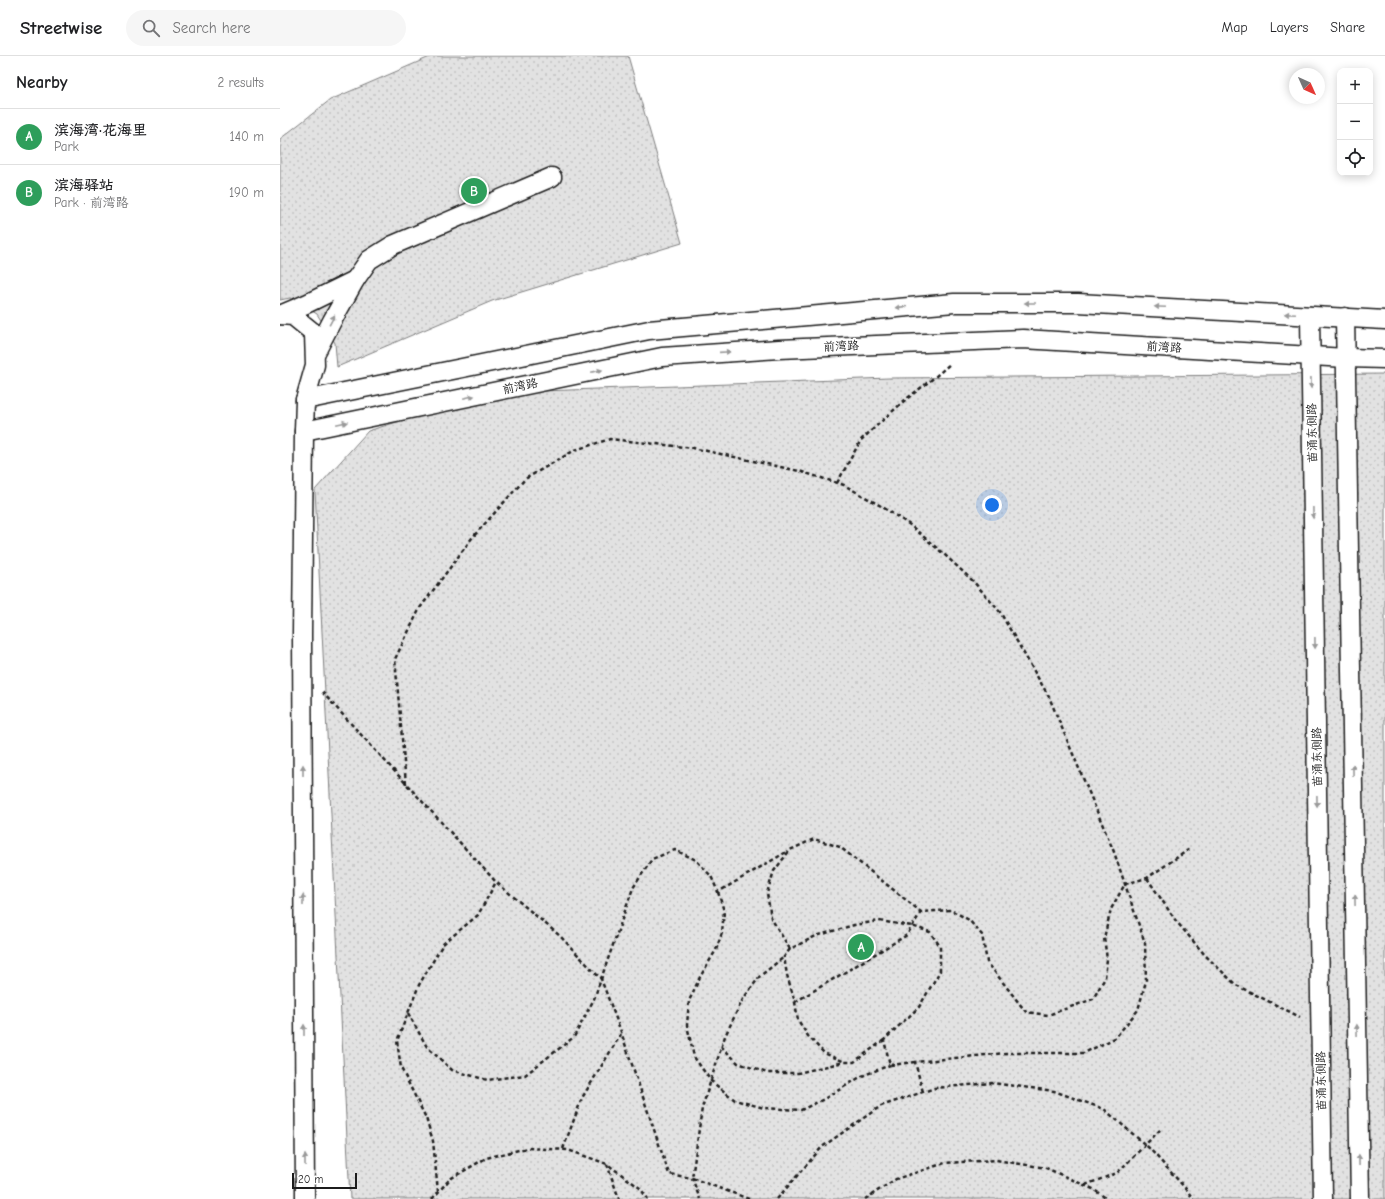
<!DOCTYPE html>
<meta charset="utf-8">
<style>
:root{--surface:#fff;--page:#f6f6f6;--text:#202124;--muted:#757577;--line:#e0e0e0;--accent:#0f766e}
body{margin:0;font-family:"Comic Neue","LXGW WenKai TC",sans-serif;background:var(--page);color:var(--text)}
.controls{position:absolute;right:12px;top:12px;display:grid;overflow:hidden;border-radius:8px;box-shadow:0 2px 10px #0003}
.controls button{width:36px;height:36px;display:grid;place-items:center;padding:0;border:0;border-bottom:1px solid var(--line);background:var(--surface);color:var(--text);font:20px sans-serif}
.compass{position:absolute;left:1009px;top:12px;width:36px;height:36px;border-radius:50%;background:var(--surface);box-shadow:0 2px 10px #0003;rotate:135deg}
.scale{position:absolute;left:12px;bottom:10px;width:65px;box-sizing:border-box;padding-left:4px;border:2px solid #1c1c1c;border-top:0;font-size:11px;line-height:14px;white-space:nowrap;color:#1c1c1c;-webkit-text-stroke:3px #fff;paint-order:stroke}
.you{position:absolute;left:712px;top:449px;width:14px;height:14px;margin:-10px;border:3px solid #fff;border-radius:50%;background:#1a73e8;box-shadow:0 0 0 6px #1a73e833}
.badge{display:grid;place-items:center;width:26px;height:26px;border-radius:50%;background:var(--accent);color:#fff;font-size:13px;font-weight:700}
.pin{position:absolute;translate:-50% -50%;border:2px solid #fff;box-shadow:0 1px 4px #0006}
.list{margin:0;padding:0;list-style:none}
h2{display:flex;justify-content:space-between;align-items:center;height:52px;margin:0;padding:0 16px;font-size:17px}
h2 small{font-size:13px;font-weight:400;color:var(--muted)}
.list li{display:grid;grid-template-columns:26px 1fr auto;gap:12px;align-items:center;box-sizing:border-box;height:56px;padding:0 16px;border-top:1px solid var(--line)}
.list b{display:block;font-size:15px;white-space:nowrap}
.list p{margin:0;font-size:13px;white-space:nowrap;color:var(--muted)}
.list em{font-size:13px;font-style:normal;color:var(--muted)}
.icon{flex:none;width:22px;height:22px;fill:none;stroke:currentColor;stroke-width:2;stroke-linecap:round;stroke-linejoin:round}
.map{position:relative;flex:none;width:1105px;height:1143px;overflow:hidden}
header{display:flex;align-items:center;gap:24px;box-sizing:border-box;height:56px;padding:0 20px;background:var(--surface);border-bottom:1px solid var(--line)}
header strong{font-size:19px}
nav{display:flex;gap:22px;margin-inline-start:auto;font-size:14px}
.search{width:280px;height:36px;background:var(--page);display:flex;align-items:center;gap:10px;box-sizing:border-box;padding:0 14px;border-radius:22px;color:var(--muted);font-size:15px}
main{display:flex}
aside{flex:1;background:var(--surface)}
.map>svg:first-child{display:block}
.park{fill:url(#park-dots);stroke:#7f7f7f}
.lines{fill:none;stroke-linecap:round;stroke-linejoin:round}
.street-casing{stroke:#1c1c1c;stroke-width:21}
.path{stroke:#1c1c1c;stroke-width:2.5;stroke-dasharray:4 3;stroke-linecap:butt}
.street{stroke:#fff;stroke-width:18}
.path-bridge{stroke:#1c1c1c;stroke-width:2.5;stroke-dasharray:4 3;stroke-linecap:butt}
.oneway{fill:#999}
.labels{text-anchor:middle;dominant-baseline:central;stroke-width:3.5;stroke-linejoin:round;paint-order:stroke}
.street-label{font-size:12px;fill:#1c1c1c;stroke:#fff}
</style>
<header>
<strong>Streetwise</strong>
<div class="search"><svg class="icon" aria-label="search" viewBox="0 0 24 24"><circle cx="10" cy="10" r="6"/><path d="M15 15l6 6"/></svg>Search here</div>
<nav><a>Map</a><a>Layers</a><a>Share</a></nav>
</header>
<main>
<aside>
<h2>Nearby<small>2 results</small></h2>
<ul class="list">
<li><span class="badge" style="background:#2e9e5b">A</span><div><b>滨海湾·花海里</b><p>Park</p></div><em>140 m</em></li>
<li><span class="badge" style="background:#2e9e5b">B</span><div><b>滨海驿站</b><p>Park · 前湾路</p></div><em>190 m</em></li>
</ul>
</aside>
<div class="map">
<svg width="1105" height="1143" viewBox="0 0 1105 1143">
<defs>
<pattern id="park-dots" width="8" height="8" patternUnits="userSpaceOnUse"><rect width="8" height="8" fill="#e2e2e2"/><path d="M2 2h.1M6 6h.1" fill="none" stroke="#c1c1c1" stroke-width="1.8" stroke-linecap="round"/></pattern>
</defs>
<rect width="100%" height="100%" fill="#fff"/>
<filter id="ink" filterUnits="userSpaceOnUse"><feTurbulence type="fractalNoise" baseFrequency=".025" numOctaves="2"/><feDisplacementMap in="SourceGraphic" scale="8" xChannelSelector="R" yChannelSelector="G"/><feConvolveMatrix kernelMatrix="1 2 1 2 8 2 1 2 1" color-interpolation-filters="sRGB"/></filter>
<g filter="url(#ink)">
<g class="park">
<polygon points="152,0 348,0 402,187 212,245 57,311 55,287 37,258 10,242 0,244 0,83 50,44"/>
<polygon points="1105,318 1105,1143 70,1143 35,434 88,375 210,337 609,322"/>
</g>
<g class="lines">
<defs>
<g id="street">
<polyline points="75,224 89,204 113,189 272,121"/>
<polyline points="0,259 13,260 34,277 35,309 25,344 24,375 22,579 25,1143"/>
<polyline points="0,259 26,248 75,224 52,265 36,296"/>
<polyline points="1030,260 1043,1143"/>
<polyline points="1065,261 1080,1143"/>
<polyline points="25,344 369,274 674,247 798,247 1105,264"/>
<polyline points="24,375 382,301 499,293 743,283 1066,302 1105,303"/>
</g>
</defs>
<use href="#street" class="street-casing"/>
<g class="path">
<polyline points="557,427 581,384 625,344 655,321 671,307"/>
<polyline points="42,636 216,826 280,880 321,923 340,973 389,1118 412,1122 420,1143"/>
<polyline points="126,728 115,603 140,552 192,482 245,423 295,394 330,383 413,392 519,415 564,429 601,450 630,469 666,500 693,525 720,556 769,641 834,796 865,887 866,925 858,954 835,982 804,997 726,997 635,1006 643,1036"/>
<polyline points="867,822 896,865 925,899 956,929 1020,961"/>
<polyline points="510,893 504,901 507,919 515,946 518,964 528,980 544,997 565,1006 574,1006 604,984"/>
<polyline points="515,946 627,879 641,856"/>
<polyline points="128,957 147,991 172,1014 207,1024 245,1019 294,981 314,943 353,832 372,803 395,794 416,804 431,820 438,836 508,795"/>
<polyline points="441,990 458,1007 487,1017 518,1017 564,1006"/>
<polyline points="635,1006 610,1009 604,984 639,951 660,915 660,890 650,876 632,870 599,865 574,869 536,880 510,893 491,862 487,837 494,815 510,794 534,783 560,791 641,856 671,854 689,864 702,879 707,906 746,956 768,959 813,943 825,922 827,903 824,882 831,853 845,828 867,822 911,792"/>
<polyline points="283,1093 302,1042 341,978"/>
<polyline points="327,1108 339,1143"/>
<polyline points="805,1129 837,1117 882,1072"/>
<polyline points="158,1136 153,1085 146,1062 121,1012 117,985 139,929 163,888 198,859 216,826"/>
<polyline points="152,1143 170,1123 206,1102 247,1092 288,1094 327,1108 360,1132 368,1143"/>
<polyline points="469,1143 412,1122 422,1052 445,980 463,943 480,920 504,901"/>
<polyline points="497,1143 542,1091 601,1050 655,1032 712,1027 774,1035 824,1053 869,1092 907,1134 913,1143"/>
<polyline points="585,1143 616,1123 665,1107 716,1104 766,1112 813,1133 827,1143"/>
</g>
<use href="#street" class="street"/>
<polyline class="path-bridge" points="438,836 444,855 442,877 436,894 420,921 409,945 407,969 414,1001 431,1025 455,1044 484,1052 521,1054 544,1043 582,1020 610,1009"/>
</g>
<defs><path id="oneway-solid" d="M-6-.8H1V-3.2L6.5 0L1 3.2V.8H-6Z"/></defs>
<g class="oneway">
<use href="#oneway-solid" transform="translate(750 247) rotate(-180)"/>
<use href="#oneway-solid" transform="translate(621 251) rotate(175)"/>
<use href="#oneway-solid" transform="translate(880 251) rotate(-177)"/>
<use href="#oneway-solid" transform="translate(1010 258) rotate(-177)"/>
<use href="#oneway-solid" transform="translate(52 264) rotate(-62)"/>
<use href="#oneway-solid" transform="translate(445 296) rotate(-4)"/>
<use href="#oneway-solid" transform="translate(317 315) rotate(-12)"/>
<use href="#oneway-solid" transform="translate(1031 327) rotate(89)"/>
<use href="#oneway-solid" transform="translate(189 341) rotate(-12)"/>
<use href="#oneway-solid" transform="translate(62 367) rotate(-12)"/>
<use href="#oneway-solid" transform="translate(1033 457) rotate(89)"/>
<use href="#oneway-solid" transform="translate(1035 587) rotate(89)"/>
<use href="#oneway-solid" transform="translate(23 714) rotate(-90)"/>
<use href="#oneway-solid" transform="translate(1073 714) rotate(-91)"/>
<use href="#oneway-solid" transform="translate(1037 745) rotate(89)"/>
<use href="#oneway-solid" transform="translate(23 844) rotate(-90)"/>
<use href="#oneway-solid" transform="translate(1075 844) rotate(-91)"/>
<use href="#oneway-solid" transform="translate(24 974) rotate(-90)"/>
<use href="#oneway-solid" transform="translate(1077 974) rotate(-91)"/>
<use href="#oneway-solid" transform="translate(25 1104) rotate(-90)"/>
<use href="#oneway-solid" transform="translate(1079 1104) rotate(-91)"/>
</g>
</g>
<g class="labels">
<g class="street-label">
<text transform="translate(561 290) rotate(-2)">前湾路</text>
<text transform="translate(884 291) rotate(3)">前湾路</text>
<text transform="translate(240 330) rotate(-12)">前湾路</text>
<text transform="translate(1032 377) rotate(-91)">苗涌东侧路</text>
<text transform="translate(1037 701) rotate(-91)">苗涌东侧路</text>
<text transform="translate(1041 1025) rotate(-91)">苗涌东侧路</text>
</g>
</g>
</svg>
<div class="controls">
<button>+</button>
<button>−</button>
<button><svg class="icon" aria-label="locate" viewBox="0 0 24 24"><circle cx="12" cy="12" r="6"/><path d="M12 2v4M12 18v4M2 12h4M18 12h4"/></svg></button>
</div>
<svg class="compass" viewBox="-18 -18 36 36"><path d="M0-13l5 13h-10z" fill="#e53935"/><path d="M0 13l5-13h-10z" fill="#757577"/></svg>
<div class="scale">20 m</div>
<div class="you"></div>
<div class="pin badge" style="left:581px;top:891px;background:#2e9e5b">A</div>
<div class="pin badge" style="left:194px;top:135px;background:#2e9e5b">B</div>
</div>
</main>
